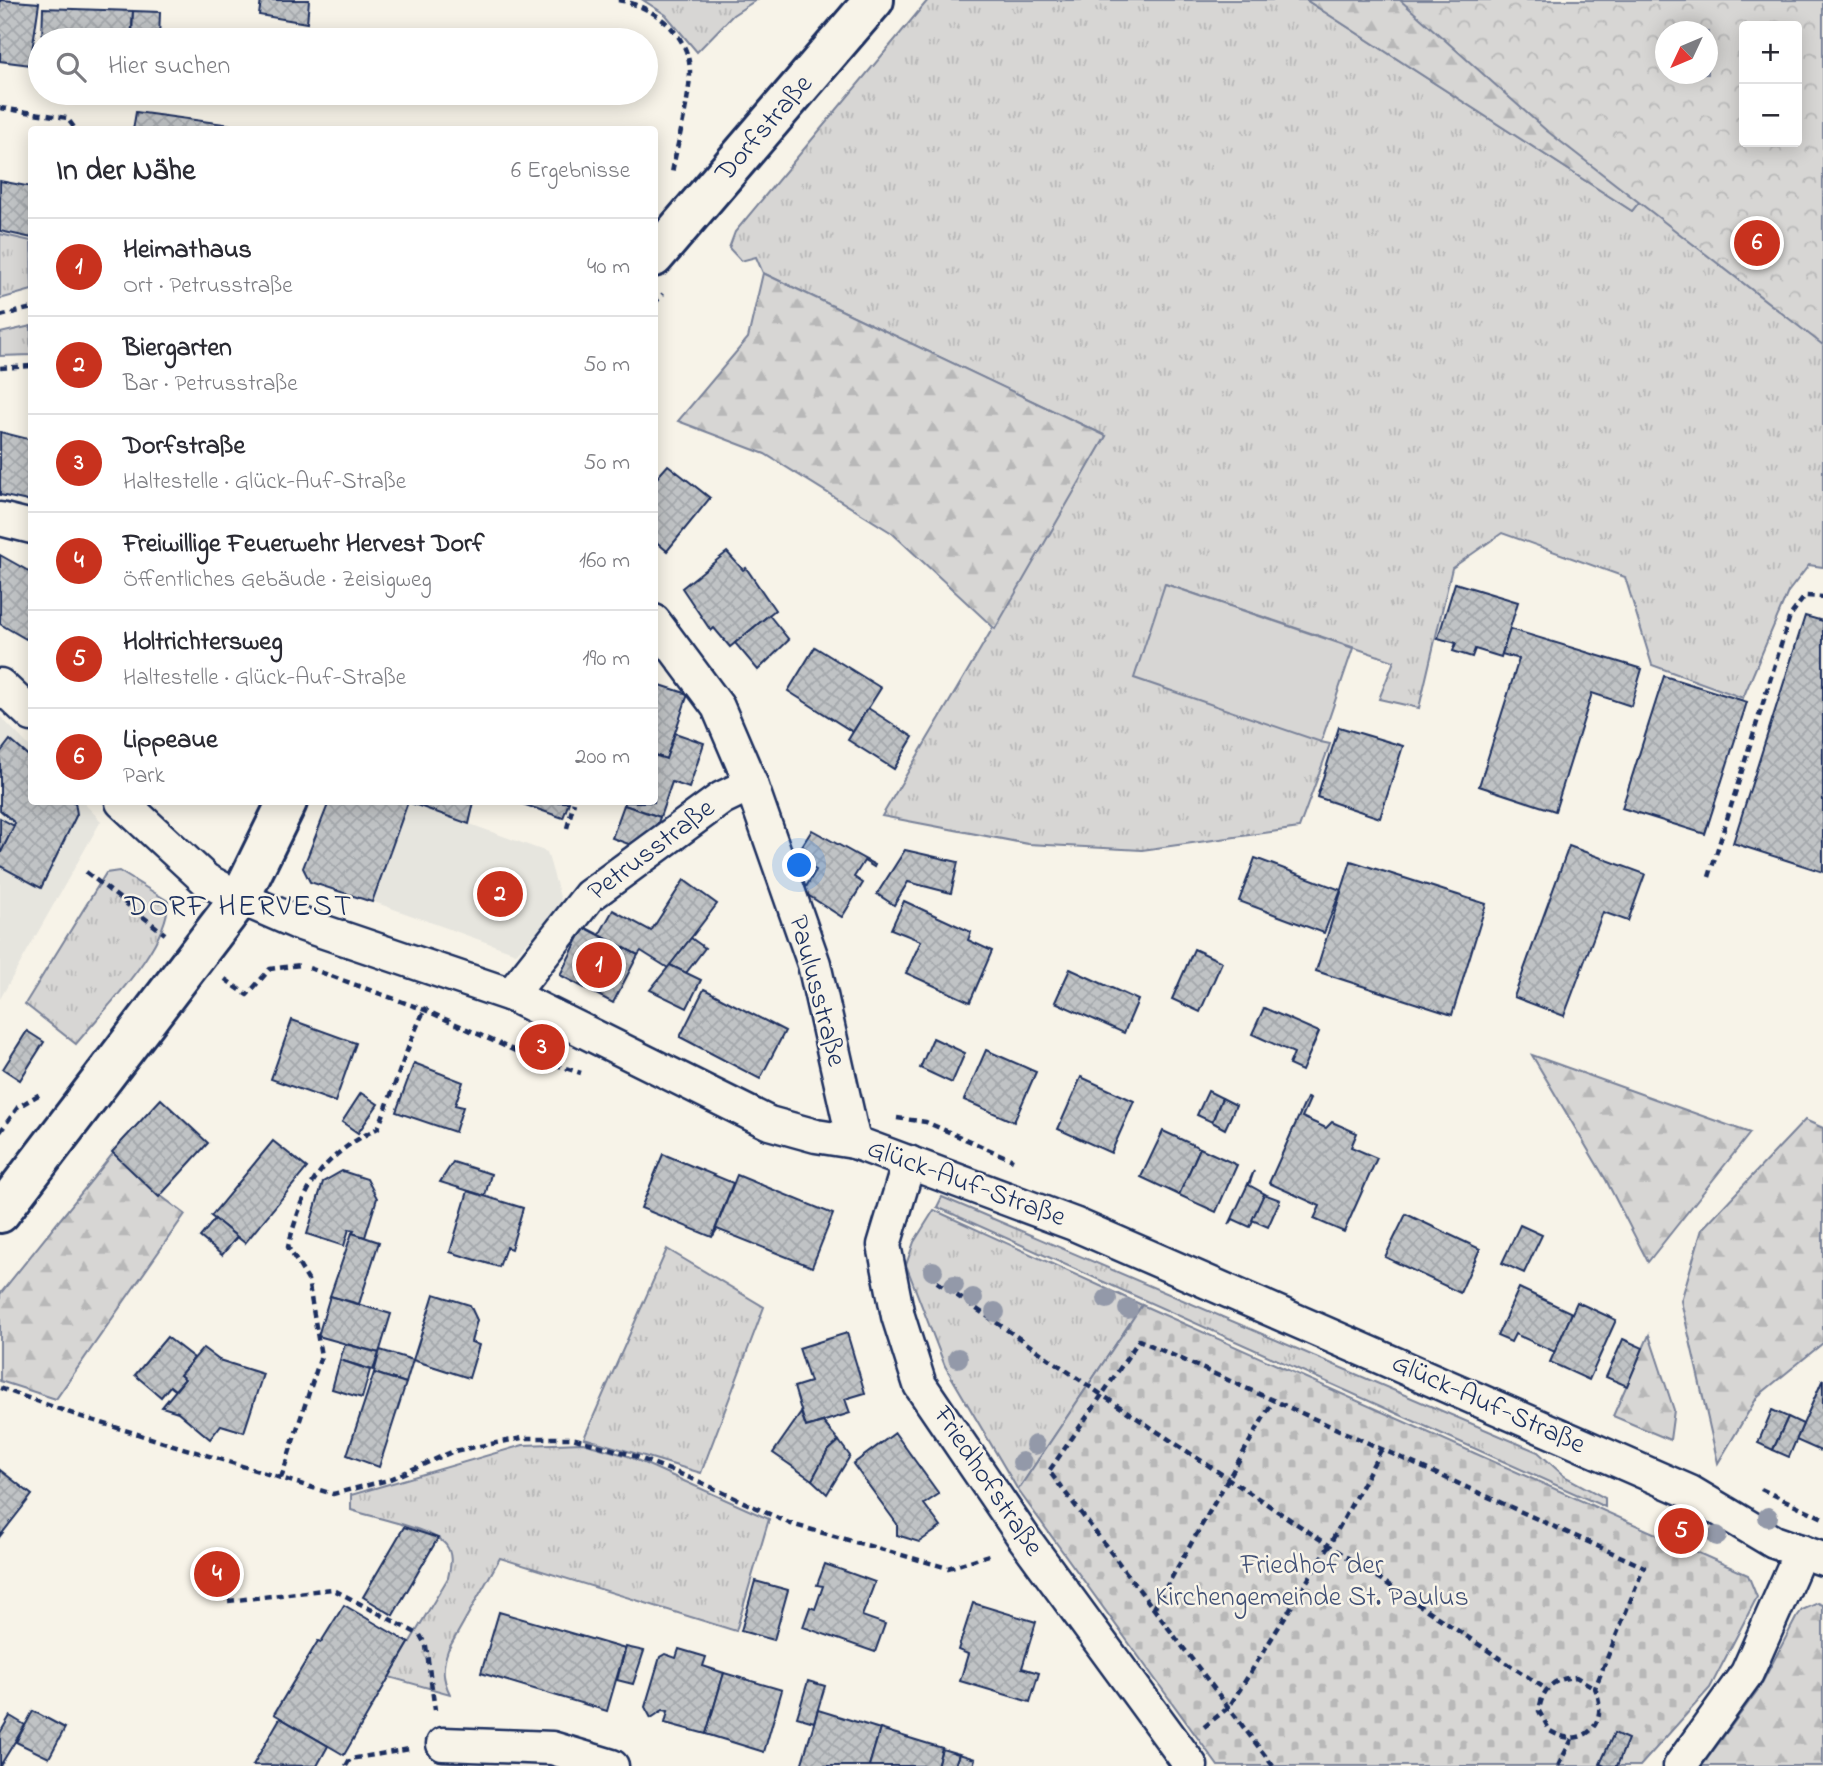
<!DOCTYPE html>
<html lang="de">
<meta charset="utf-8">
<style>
:root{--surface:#fff;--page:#f7f7f7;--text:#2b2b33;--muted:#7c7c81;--line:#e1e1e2;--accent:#c8321e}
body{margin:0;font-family:"Indie Flower",sans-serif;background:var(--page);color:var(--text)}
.controls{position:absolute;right:21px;top:21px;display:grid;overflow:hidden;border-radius:7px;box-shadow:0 4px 18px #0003}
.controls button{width:63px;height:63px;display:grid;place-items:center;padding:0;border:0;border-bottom:2px solid var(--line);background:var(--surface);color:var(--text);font:35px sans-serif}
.compass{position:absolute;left:1655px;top:21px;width:63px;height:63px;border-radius:50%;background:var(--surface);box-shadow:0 4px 18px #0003;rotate:226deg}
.you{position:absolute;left:800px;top:866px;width:24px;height:24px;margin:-18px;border:5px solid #fff;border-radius:50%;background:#1a73e8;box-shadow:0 0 0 10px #1a73e833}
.badge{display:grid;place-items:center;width:46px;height:46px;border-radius:50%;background:var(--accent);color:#fff;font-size:23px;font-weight:700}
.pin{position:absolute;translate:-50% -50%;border:4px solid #fff;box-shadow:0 2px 7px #0006}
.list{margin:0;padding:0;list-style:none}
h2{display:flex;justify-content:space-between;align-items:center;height:91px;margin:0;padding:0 28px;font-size:30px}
h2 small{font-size:23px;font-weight:400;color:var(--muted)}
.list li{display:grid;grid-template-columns:46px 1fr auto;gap:21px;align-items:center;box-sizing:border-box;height:98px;padding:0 28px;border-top:2px solid var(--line)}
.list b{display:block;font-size:26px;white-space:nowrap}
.list p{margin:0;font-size:23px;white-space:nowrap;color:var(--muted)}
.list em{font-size:23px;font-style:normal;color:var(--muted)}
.icon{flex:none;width:38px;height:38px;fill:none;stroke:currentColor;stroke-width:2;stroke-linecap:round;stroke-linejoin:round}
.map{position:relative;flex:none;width:1823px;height:1766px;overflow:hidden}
.search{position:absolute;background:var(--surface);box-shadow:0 4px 18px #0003;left:28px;top:28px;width:630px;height:77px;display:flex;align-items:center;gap:18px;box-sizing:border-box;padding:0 24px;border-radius:38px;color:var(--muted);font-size:26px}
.panel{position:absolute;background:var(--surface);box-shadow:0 4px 18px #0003;left:28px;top:126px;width:630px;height:679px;border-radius:7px}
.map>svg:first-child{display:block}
.built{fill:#e6e5de}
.grass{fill:url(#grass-tufts);stroke:#798299;stroke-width:2}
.forest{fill:url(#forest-firs);stroke:#798299;stroke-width:2;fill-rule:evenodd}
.cemetery{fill:url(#cemetery-stones);stroke:#798299;stroke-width:2}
.park{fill:url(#park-crowns);stroke:#798299;stroke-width:2;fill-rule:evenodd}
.pitch{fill:#d7d6d4;stroke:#798299;stroke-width:2}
.building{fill:url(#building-cross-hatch);stroke:#1b2f5e;stroke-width:2}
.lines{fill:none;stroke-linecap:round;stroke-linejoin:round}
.minor-casing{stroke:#1b2f5e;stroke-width:37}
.tertiary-casing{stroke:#1b2f5e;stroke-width:44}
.path{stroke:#1b2f5e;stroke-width:4.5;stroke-dasharray:7 5;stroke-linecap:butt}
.minor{stroke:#f7f3e8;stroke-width:32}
.tertiary{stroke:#f7f3e8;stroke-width:38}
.tree{fill:#9399a9}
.labels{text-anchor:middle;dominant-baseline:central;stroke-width:5;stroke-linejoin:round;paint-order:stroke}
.street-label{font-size:28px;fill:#1b2f5e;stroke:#f7f3e8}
.park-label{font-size:28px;fill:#415076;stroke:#f7f3e8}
.neighbourhood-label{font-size:30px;letter-spacing:2px;fill:#1b2f5e;stroke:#f7f3e8}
</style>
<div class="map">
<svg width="1823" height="1766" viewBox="0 0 1823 1766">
<defs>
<pattern id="grass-tufts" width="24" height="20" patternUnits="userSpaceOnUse" patternTransform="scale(1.75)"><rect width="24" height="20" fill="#d7d6d4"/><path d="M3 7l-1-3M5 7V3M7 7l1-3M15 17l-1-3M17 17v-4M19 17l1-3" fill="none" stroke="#b8b8b8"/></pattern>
<pattern id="forest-firs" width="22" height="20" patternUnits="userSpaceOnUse" patternTransform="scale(1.75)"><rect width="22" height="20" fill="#d7d6d4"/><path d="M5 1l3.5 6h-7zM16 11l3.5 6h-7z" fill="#b8b8b8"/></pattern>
<pattern id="cemetery-stones" width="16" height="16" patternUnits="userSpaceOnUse" patternTransform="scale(1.75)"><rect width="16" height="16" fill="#d7d6d4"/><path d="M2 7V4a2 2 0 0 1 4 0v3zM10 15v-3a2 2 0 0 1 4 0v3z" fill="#b8b8b8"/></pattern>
<pattern id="park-crowns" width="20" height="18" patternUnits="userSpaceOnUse" patternTransform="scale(1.75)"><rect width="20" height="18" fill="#d7d6d4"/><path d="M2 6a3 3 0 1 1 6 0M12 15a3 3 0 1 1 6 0" fill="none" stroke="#b8b8b8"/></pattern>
<pattern id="building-cross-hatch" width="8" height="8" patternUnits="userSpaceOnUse" patternTransform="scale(1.75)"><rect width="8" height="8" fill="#c0c3c5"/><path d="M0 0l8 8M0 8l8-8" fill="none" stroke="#a4a8ac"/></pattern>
</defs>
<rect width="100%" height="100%" fill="#f7f3e8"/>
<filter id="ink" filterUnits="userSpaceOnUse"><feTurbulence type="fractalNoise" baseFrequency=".0143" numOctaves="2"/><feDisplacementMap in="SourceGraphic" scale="14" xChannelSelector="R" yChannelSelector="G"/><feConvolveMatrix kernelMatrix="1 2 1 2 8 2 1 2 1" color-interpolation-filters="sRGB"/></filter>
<g filter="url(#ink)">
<g class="built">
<polygon points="0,716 31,748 32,802 83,802 101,821 0,999"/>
<polygon points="333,802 475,802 470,824 547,852 563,907 516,953 313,880 307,867"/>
</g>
<g class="grass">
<polygon points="643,0 756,0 733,15 697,52 666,15"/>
<polygon points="928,0 1306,0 1632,211 1744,69 1744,142 1797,142 1797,26 1823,0 1823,567 1809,565 1788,592 1743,698 1652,665 1625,577 1502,533 1452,568 1419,708 1379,699 1394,661 1165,584 1321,742 1330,744 1299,828 1142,850 1028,844 882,816 1106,436 763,273 756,257 741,261 729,248 735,232"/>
<polygon points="0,234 31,241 32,290 0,299"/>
<polygon points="31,326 31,355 0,356 0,333"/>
<path d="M119,871l49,30c1,45 -64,108 -92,143l-51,-40 81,-131z"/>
<polygon points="942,1197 1538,1452 1564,1476 1605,1498 1605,1507 937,1207"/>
<polygon points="934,1210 1142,1305 1018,1490 945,1366 906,1265 914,1242"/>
<polygon points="667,1249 764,1307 701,1473 584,1438"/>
<path d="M583,1443l45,13 141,63 -33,112 -236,-73 -52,92c-6,17 -6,28 2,44l-61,-17 59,-99c2,-11 6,-22 -2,-33 -13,-16 -74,-28 -95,-35v-15l172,-50z"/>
</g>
<g class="forest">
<path d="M1306,0h507l-69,26v43l-112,142zM1666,32h42v42h-42z"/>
<polygon points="763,273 1106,436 995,629 892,533 765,454 678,421 748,338"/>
<polygon points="1532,1055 1750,1133 1648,1262 1606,1180"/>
<polygon points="1805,1120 1823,1128 1823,1343 1758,1396 1718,1463 1681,1301 1702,1229"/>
<polygon points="115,1151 161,1196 185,1214 56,1399 0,1381 0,1294"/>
<polygon points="1649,1335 1674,1410 1670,1440 1613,1416"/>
<polygon points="1818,1603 1823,1605 1823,1766 1702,1766 1760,1687 1796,1618 1802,1610"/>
</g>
<polygon class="cemetery" points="1142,1305 1748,1575 1757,1597 1710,1688 1640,1766 1218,1766 1018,1490"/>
<path class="park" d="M1400,0h423v345l-276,-214zM1744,26h53v116h-53zM1666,32h42v42h-42z"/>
<polygon class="pitch" points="1165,584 1353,648 1321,742 1134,678"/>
<g class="building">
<polygon points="0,0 39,3 30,65 0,61"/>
<polygon points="261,0 309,0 307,23 259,15"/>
<polygon points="43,8 133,11 131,40 42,40"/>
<polygon points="133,11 160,12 159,40 132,40"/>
<polygon points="136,112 232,125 231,130 133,130"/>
<polygon points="0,181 32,187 32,238 0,231"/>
<polygon points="0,432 32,440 32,502 0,495"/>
<polygon points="668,465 710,498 667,551 654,540 654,481"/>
<polygon points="727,552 743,570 746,568 775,610 730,647 714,628 711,631 682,588"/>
<polygon points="0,555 32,573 32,631 26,639 0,624"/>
<polygon points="1455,583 1518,602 1501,657 1475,649 1472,657 1453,651 1456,643 1438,638"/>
<polygon points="769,615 789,640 758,670 735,643"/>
<polygon points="1805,616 1823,621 1823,872 1733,843"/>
<polygon points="1510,629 1642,669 1631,706 1592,693 1555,811 1479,786 1519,659 1502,654"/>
<polygon points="815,647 881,688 853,732 788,691"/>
<polygon points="1664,676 1747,702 1705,834 1622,808"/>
<polygon points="654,683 688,694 666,759 654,755"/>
<polygon points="868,708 913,737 894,769 848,740"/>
<polygon points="1339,727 1403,746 1380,818 1317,797"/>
<polygon points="675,733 704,743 689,788 672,782 660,817 624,805 625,802 654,802 654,755 666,759"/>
<polygon points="10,740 32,759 32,802 75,802 77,814 41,888 0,866 0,854 15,823 0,810 0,753"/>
<polygon points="329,802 408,802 372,902 310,882 303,868"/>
<polygon points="408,802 474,802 469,824"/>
<polygon points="517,802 569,802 563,818"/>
<polygon points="624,805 660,817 656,828 634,846 612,838"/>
<polygon points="0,818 14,826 0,854"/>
<polygon points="812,830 875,865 874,867 864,861 854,877 863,883 842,917 803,892 816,870 795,857"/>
<polygon points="1569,846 1645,874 1628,921 1603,912 1564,1016 1514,997"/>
<polygon points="905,850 958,862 951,893 908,882 894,905 877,894"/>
<polygon points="1255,858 1341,890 1324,933 1239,901"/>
<polygon points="1351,861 1486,904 1452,1015 1316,971"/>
<polygon points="684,880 717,904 668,968 641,951 638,955 599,935 613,910 651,931"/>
<polygon points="904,901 971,932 968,940 992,951 970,1002 906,973 921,941 891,929"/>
<polygon points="584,927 638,955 613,1003 560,975"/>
<polygon points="691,938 705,948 686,973 670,965"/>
<polygon points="1194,949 1222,962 1200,1012 1172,999"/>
<polygon points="670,965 701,980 687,1008 650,990"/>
<polygon points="1070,969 1138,1000 1124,1033 1055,1002"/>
<polygon points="704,989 785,1031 760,1079 680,1037"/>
<polygon points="1264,1008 1319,1032 1302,1071 1289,1065 1294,1053 1252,1034"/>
<polygon points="292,1020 356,1043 335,1102 271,1079"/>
<polygon points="27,1031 44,1042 20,1080 3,1069"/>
<polygon points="933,1038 965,1053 952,1083 920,1068"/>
<polygon points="986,1050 1036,1072 1014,1122 964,1100"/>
<polygon points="414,1063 463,1082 455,1105 463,1107 455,1132 396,1112"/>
<polygon points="1081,1077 1134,1101 1111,1153 1058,1129"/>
<polygon points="1208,1091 1222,1098 1212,1122 1197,1115"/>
<polygon points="361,1093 378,1104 358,1133 342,1122"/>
<polygon points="1222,1098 1236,1105 1225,1129 1212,1122"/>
<polygon points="1307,1098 1310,1099 1302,1117 1326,1128 1332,1122 1357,1133 1351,1147 1377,1158 1344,1232 1314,1219 1320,1206 1269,1183"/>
<polygon points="161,1099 208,1143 159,1197 112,1152"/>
<polygon points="1163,1131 1200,1148 1179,1195 1141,1177"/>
<polygon points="273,1141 307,1168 245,1243 211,1216"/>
<polygon points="1200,1148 1237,1165 1216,1212 1179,1195"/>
<polygon points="663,1154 733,1183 712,1237 641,1208"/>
<polygon points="453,1162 491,1174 485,1196 440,1182"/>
<polygon points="342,1171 367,1179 377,1198 365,1237 352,1233 354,1230 349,1229 344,1246 307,1234 323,1182"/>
<polygon points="1254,1171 1249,1185 1265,1194 1250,1227 1233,1219 1229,1225"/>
<polygon points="737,1175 833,1214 812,1267 717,1229 713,1236"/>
<polygon points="468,1191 523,1208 511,1249 506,1247 499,1267 450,1252"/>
<polygon points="1264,1194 1280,1200 1268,1227 1252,1220"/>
<polygon points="1406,1214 1480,1249 1460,1293 1385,1257"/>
<polygon points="215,1219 237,1237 222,1255 200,1237"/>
<polygon points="1520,1225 1542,1235 1524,1273 1502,1263"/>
<polygon points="352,1233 379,1242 359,1304 330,1296"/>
<polygon points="1519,1288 1572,1313 1555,1352 1515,1334 1511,1342 1497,1336"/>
<polygon points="434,1294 470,1305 477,1320 471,1342 479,1345 469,1378 413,1360"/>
<polygon points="330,1296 391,1314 379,1353 318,1336"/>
<polygon points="1577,1302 1616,1320 1589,1380 1550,1362"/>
<polygon points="847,1333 865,1393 845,1399 850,1413 806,1427 794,1387 810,1382 799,1348"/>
<polygon points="167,1337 194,1358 180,1375 185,1379 175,1390 170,1386 161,1397 135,1375"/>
<polygon points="1623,1339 1643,1348 1627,1386 1606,1377"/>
<polygon points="345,1344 379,1353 373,1370 340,1360"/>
<polygon points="203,1348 219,1360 263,1374 244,1432 221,1425 210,1439 178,1412 162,1407 185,1379 180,1375"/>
<polygon points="380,1350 413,1360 406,1383 374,1373"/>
<polygon points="340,1360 370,1370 362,1398 332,1389"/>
<polygon points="374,1373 406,1383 379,1467 347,1455"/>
<polygon points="1823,1379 1823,1452 1796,1440"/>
<polygon points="1772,1410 1788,1417 1773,1450 1758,1443"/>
<polygon points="801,1413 806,1427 823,1422 839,1441 827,1452 812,1480 773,1453"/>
<polygon points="1788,1417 1803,1424 1789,1457 1773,1450"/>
<polygon points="895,1433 939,1494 924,1504 941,1527 919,1542 897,1535 897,1524 853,1464"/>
<polygon points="839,1441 850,1456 827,1494 812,1480 827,1452"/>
<polygon points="0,1470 32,1495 0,1536"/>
<polygon points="404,1527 438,1538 393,1615 363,1597"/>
<polygon points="825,1564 875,1582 862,1616 885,1624 875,1652 803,1627 810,1607 815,1609 823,1586 817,1585"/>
<polygon points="755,1581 788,1590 774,1640 741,1631"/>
<polygon points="973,1603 1036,1622 1022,1668 1039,1673 1030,1702 960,1681 968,1654 958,1650"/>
<polygon points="344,1605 409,1643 344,1755 274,1714 318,1641 321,1642"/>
<polygon points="499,1612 625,1649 607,1711 481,1673"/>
<polygon points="626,1647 644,1651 633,1684 617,1680"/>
<polygon points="679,1649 706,1657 703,1666 724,1673 706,1734 665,1723 668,1711 663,1710 651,1718 645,1707 660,1657 665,1654 676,1658"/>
<polygon points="724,1673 782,1690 764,1752 706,1734"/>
<polygon points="808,1681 825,1686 814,1722 797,1717"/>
<polygon points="818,1710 880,1729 869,1766 801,1766"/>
<polygon points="33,1711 65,1728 49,1758 16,1742"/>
<polygon points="10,1716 25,1725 0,1766 0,1733"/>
<polygon points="280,1718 328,1746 317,1766 253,1765"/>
<polygon points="880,1729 942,1748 937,1766 869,1766"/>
<polygon points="1614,1733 1628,1739 1617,1766 1605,1766 1600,1764"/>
<polygon points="942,1749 959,1754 955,1766 937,1766"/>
<polygon points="959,1754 975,1759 973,1766 955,1766"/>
</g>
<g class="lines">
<defs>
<g id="minor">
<polyline points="0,519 32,527"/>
<polyline points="654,621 718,707 751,784 814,964 854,1142"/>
<polyline points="0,685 32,715"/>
<polyline points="122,802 206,880 240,898 298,923 511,995 769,1123 816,1136 854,1142 1074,1224 1690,1492 1774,1542 1823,1559"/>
<polyline points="511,995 589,896 722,798 751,784"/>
<polyline points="909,1162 884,1245 898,1316 920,1385 1024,1538 1191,1766"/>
<polyline points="443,1744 552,1748 612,1766"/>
<polyline points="1680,1766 1747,1673 1801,1551"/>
</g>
<g id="tertiary">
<polyline points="654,257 874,0"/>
<polyline points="0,1213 240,898 287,802"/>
</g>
</defs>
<use href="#minor" class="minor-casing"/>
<use href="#tertiary" class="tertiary-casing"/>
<g class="path">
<path d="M618,0c35,6 71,33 72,71 0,28 -13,73 -18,102"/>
<polyline points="0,108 67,118 76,130"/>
<polyline points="654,304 663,294"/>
<polyline points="0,316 32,308"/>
<polyline points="0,368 32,366"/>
<polyline points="567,828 574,802"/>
<polyline points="86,872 165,934"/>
<polyline points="1709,877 1790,616 1805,596 1823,597"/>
<polyline points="309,968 425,1010 522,1054 581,1073"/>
<polyline points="225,979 247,995 270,969 300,965"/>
<polyline points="897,1118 926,1122 1013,1160"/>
<polyline points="0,1132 18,1107 40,1094"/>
<path d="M927,1275l175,120 37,-55 505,227 -49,121c15,35 -11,63 -45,43l-11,-20c3,-22 14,-33 37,-34l19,11"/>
<polyline points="0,1388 82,1417 333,1494 388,1480 454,1451 522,1438 572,1438 629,1454 698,1481 791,1524 948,1568 992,1554"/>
<path d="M281,1478l40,-122 -13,-76 -20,-33c16,-62 33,-90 90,-119 17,-41 29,-83 48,-121"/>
<polyline points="1761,1489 1823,1518"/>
<polyline points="228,1601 332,1589 420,1635 426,1646 435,1710"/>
<polyline points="1153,1610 1273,1401"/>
<polyline points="1204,1727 1229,1707 1329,1546 1381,1450"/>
<polyline points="346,1766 350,1759 410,1749"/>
<polyline points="1273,1766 1049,1471 1102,1395 1546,1689"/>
<polyline points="1558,1766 1572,1739"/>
</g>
<use href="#minor" class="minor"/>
<use href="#tertiary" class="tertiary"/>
</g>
<g class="tree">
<circle cx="933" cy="1271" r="10"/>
<circle cx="954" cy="1285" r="10"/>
<circle cx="973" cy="1298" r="10"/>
<circle cx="1107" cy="1299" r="10"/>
<circle cx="1128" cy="1309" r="10"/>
<circle cx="995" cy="1312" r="10"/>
<circle cx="958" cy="1358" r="10"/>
<circle cx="1035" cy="1445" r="10"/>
<circle cx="1022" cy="1462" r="10"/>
<circle cx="1768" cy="1517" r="10"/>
<circle cx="1717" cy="1536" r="10"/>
</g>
</g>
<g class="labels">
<g class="street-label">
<text transform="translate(765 129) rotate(-49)">Dorfstraße</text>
<text transform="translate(652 851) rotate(-37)">Petrusstraße</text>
<text transform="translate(816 991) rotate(75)">Paulusstraße</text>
<text transform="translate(966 1184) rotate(20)">Glück-Auf-Straße</text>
<text transform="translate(1488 1405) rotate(24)">Glück-Auf-Straße</text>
<text transform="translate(987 1482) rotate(56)">Friedhofstraße</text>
</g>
<g class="park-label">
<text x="1312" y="1566">Friedhof der<tspan x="1312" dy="32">Kirchengemeinde St. Paulus</tspan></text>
</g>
<g class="neighbourhood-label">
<text x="239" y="908">DORF HERVEST</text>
</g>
</g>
</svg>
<div class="controls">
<button>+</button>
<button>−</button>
</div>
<svg class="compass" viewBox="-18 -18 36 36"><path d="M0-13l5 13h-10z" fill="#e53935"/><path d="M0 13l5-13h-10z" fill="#7c7c81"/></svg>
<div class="you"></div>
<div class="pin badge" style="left:599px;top:965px">1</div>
<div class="pin badge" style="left:500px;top:894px">2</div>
<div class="pin badge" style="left:542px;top:1047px">3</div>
<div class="pin badge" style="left:217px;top:1574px">4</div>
<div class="pin badge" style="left:1681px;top:1531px">5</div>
<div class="pin badge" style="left:1757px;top:243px">6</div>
<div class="search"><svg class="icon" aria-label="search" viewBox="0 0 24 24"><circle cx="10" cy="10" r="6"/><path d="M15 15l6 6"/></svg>Hier suchen</div>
<section class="panel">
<h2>In der Nähe<small>6 Ergebnisse</small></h2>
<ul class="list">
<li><span class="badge">1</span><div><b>Heimathaus</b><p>Ort · Petrusstraße</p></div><em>40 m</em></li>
<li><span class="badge">2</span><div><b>Biergarten</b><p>Bar · Petrusstraße</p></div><em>50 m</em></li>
<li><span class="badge">3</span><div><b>Dorfstraße</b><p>Haltestelle · Glück-Auf-Straße</p></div><em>50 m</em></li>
<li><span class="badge">4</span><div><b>Freiwillige Feuerwehr Hervest Dorf</b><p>Öffentliches Gebäude · Zeisigweg</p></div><em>160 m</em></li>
<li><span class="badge">5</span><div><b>Holtrichtersweg</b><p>Haltestelle · Glück-Auf-Straße</p></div><em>190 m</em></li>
<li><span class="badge">6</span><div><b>Lippeaue</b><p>Park</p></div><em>200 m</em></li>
</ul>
</section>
</div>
